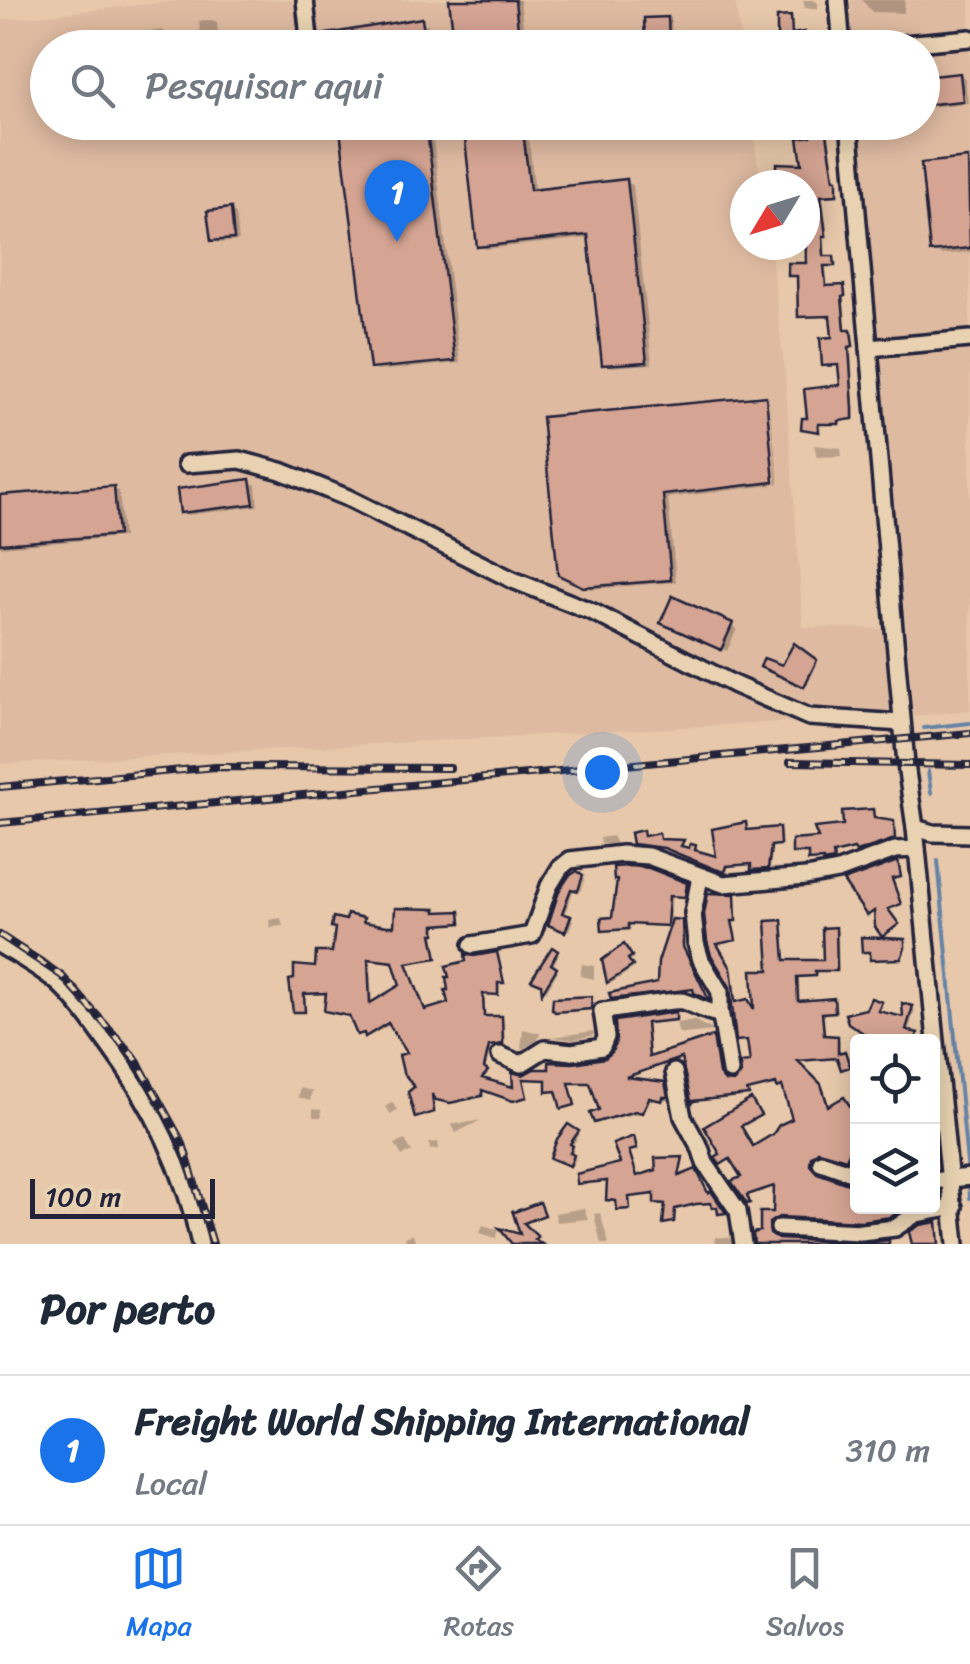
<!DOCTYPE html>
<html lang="pt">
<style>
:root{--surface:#fff;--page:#f2f2f3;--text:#1f2937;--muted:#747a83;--line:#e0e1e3;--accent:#1a73e8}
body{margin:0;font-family:Sriracha,sans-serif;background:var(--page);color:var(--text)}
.controls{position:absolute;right:30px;bottom:30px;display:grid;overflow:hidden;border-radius:10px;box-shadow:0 5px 25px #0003}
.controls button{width:90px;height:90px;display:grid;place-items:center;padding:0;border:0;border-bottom:2px solid var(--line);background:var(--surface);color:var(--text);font:50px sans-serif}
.compass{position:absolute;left:730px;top:170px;width:90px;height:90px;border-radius:50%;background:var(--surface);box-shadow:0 5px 25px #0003;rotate:232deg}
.scale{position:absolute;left:30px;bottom:25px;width:185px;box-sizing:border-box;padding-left:10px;border:5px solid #22223b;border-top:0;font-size:28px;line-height:35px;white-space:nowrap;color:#22223b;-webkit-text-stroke:8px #e8d2b1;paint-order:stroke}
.you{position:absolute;left:602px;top:772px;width:35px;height:35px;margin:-25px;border:8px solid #fff;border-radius:50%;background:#1a73e8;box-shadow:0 0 0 15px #1a73e833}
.badge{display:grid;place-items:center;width:65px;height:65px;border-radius:50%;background:var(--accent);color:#fff;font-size:32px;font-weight:700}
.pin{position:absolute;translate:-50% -82px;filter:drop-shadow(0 2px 5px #0008)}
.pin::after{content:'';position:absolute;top:52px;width:35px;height:30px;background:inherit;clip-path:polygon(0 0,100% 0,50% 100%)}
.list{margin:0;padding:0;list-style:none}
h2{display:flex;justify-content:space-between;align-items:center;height:130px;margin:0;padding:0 40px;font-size:42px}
h2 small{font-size:32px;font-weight:400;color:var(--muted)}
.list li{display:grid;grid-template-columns:65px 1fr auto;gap:30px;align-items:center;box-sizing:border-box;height:150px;padding:0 40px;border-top:2px solid var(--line)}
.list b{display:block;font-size:38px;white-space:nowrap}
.list p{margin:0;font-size:32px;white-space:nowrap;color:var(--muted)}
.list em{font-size:32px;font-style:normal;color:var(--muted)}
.icon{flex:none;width:55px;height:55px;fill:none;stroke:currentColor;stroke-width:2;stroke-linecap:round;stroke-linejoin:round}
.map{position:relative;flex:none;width:970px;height:1244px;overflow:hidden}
.search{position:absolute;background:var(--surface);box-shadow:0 5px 25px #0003;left:30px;right:30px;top:30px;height:110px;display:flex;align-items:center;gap:25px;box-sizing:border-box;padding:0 35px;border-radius:55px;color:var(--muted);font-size:38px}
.sheet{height:280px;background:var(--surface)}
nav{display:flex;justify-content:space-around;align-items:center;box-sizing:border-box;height:140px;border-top:2px solid var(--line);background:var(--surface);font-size:28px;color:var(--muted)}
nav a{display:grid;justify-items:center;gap:5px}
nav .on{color:var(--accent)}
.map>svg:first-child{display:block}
.built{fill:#debaa1}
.shadow{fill:#0003;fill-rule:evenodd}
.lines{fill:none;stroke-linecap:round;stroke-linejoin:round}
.stream{stroke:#6583a6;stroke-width:4}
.building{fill:#d5a493;stroke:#22223b;stroke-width:2.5;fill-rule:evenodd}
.minor-casing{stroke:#22223b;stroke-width:22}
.minor{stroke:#e8d2b1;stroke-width:15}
.rail-casing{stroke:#22223b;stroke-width:8}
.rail{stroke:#e8d2b1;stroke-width:4;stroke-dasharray:11;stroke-linecap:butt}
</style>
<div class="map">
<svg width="970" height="1244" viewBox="0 0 970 1244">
<rect width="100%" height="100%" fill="#e7c8aa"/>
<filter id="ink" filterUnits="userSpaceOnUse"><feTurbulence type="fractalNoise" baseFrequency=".01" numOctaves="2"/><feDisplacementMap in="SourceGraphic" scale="20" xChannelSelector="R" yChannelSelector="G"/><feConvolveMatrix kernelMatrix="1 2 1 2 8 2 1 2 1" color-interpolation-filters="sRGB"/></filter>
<g filter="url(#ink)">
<g class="built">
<polygon points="187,0 735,0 742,47 48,48 48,122 752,123 761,185 745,185 745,245 770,245 785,374 803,627 883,629 892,716 0,764 0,20"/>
<polygon points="851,0 970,0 970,710 914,716 859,123 922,122 922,48 852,47"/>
</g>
<g class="shadow">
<polygon points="520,0 526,48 457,48 452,1"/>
<polygon points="803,0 814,0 818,3 818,9 805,8"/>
<polygon points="862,0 905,0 904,13 872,12"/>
<polygon points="212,20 217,22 219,47 291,39 297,48 202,48 199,21"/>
<polygon points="668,20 671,22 672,43 647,42"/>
<polygon points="421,21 429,26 432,48 324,48"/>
<polygon points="162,30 167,33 169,48 142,48 140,33"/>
<polygon points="959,75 965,78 968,103 922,108 922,79"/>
<polygon points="342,122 431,122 460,363 378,371 372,368"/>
<polygon points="466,122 527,122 535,192 626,182 633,185 652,364 611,367 604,364 591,238 486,249 480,246"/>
<polygon points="809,122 835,122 836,135 829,136 839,195 823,196 828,237 825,237 826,258 836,260 837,266 826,266 828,288 846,289 847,297 844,297 847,333 853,334 855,347 851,347 855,419 841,421 841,424 820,425 821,432 807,430 843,388 841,366 824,365 835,340 833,316 801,315 800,276 791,275 809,266 805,185 788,185 804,167 814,138"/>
<polygon points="968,161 970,252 941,255 933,251"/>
<polygon points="230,211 236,214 239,241 219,243 213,240"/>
<polygon points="764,399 772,485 668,498 676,582 591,589 567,578"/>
<polygon points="769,401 779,484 777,484"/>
<polygon points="814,445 841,448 842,456 817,457"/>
<polygon points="250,482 256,485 258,506 188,515 182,512"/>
<polygon points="113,488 119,492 123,537 0,547 0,498"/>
<polygon points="669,625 732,626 737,629 727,651"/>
<polygon points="795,647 818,663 807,686 763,666 783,669"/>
<polygon points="746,825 749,832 781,831 782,845 773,846 770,869 756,870 753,865 729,866 728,871 669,848 638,844 643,833 646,838 658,836 662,841 683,843 682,849 695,848 697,853 719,859"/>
<polygon points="612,836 616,844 601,844 600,838"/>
<polygon points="575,874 585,879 581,891 574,889 564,916 573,920 569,931 551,924"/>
<polygon points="686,885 690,887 688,898 672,896 670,921 684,924 685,951 708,997 695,990 613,997 660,985 672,927 630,924 631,930 604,929 615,920"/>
<path d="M735,897l3,24h-5l4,20 -19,4 15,26 4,33 11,-3 9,13 15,-42 9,-49 5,40 40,-1 9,-32 3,1 1,40h-22v5l-18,1 1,27 36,-2 1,10 -13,1 2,25 14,2v15h8l3,13h-8l-3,-10 -43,4 27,26 6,20 28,11v30l-9,9 -21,-7 -11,2 -5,8 2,11 44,34h53l-16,11 -30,4 -83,-4 -10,5 -2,14 9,6 46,2h-71l9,-11 -1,-18 14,-1v-27l-28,9 3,8 -16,-22 10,-4 -12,-18 -11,3 29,-62 11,15 -20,12 12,20 41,-27 -10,-34 -6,-2 -31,7 1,3 -54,6v3l-11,-45 -60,20 43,7 2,11 -5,4 -12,-4 -7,15 -46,10 -3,-1 6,-10 -9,-28h-23l6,23 -10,3 -7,-17 -10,-2 -1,-11h-24l4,19 -10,3 -35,-12 1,7 -30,7 -20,-6 2,16 -16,5 -10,-63 -18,-31 -22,12 -3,-3 -5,2 -10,-19 -24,-23 -23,1 1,18 -11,-1 -4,-29 26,-12 17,-15 29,-35 1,5 23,4 51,-16 21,1 4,10 -26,1v9h-3l4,24 -30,6 4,20 14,28 25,-7 46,-50 2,1 6,27h-5v11h-16l2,24 18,2 1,25 -14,1 -6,25 3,2 -6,8 33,9 8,-12 83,-18 8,-6 5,-12 -1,-19 57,-8 3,8 15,-3 22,11 -32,3 -5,-2 -2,-11 -28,3 2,35 63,-21 8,39 5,7h8l18,-20 -2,-24h-11l-7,-54 -22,-46zM370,959l25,3 8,24 -31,18z"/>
<polygon points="281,918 283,926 270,927 269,920"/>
<polygon points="625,947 634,958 629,961 634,968 612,983 609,981"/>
<polygon points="553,951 559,954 553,967 558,971 546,992 544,983"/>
<polygon points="582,964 594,966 594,979 580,976"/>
<polygon points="872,1001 883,1006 879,1014 906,1020 905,1006 915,1010 908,1033 919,1037 917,1042 879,1042 868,1011"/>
<polygon points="523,1029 540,1033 537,1043 521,1049"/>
<polygon points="593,1031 594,1035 574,1040 552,1037"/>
<polygon points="300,1088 312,1091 310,1101 298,1097"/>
<polygon points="392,1102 397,1110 391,1114 385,1107"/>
<polygon points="313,1109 321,1110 322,1117 313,1117"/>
<polygon points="481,1120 456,1133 452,1125 459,1122 460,1124"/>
<polygon points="569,1128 580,1134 571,1148 574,1149 572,1156 576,1158 573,1166 553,1157"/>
<polygon points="405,1140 412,1152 402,1156 395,1144"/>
<polygon points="429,1143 438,1142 439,1149 430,1150"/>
<polygon points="584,1208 588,1219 556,1222 555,1213"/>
<polygon points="600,1213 609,1244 601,1244 594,1214"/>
<polygon points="483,1225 499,1230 496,1238 480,1233"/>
<polygon points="413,1234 416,1244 407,1244 405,1237"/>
<polygon points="716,1237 730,1238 734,1244 715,1244"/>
</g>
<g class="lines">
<g class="stream">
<polyline points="924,728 970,723"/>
<polyline points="928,771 931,793"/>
<polyline points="938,861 968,1173"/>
<polyline points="969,1183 970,1198"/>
</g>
</g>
<g class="building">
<polygon points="449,0 515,0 520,48 455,48"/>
<polygon points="791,16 792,34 804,32 805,45 784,48 784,42 777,42 777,17"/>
<polygon points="668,17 669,43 645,43 644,18"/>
<polygon points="422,18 426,48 321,48 320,35"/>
<polygon points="960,73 963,101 922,105 922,77"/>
<polygon points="339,122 426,122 455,361 370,369"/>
<polygon points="463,122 522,122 530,190 627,179 647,362 602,365 588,235 477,247"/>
<polygon points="822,125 826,127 834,179 837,179 837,195 821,196 826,236 823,236 824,256 834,256 835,266 824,266 826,286 844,285 845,296 842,297 845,330 851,330 853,346 849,347 853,408 853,419 839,421 839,424 818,424 819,432 801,429 802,418 807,418 804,389 840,385 838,365 822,366 820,338 832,337 830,316 798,317 797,276 788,276 788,263 806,263 805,185 785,185 785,174 777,174 777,163 802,164 798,138 811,136 810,126"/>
<polygon points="968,158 970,248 930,252 921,163"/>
<polygon points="231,208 234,239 211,241 207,211"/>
<polygon points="766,396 774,482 663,495 671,580 583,587 558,575 542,417"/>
<polygon points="250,479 254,504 180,513 177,489"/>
<polygon points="114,486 118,535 0,544 0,495"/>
<polygon points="672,596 733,623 721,650 660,623"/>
<polygon points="794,643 817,660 804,687 760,667 764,658 782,665"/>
<polygon points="873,809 874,818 894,821 895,839 856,852 854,849 833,854 834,860 823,862 823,860 808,861 808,853 792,853 792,840 818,838 814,828 843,825 842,811"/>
<polygon points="746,822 747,830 779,827 780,845 771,846 768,869 751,870 751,864 727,866 725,872 715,869 664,848 632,844 630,833 643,830 644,836 659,833 660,839 684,840 681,846 689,848 690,844 696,845 695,850 716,856 712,829"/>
<polygon points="898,861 901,877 892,879 901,904 888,909 899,924 882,937 875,927 874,911 867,916 843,881"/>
<polygon points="630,866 649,868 687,883 685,897 669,896 667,926 628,924 628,929 602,931 601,918 612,917 617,880 614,880 613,867"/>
<polygon points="577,871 583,875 578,891 571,889 562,913 571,916 565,932 548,925 559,891 569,876"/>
<path d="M708,893l27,1 1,27h-4l4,19 -19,4 14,24 4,34 13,-3 6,10 -2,-39h17l-3,-49 16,-1 3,40h38l-1,-32 14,-1 1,44h-22v5l-18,1 1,24 36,-3 1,14 -13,1 2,22 14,1v17l7,-2 5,16 -9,3 -4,-12 -39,3 23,23 7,22 16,-9 14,21v29l-8,3 -4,9 -28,-8 -7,6 -1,8 7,8 31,11 10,-1v23h49l-16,11 -30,4 -82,-4 -10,6 1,11 8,5 83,4 28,-3v4h-135l-1,-11 7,-2v-19h13l1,-26 -27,9 3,8 -3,1 -16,-23 10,-4 -11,-18 -10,6 -5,-8 5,-3 -16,-27 47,-28 10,16 -20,11 12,20 20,-12 6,-9 13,-6 -10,-33 -5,2 -1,-4 -29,7 2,4 -56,6 -1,4 -11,-47 -55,19 39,5 3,15h-5l-1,4 -13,-3 -7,15 -7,-2 -41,12 -4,-10 9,-3 -9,-27h-21l6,22 -14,4 -5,-18 -10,1v-12l-23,-1 4,18 -14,4 -31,-11v6l-32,7 -14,-3 -4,-6 2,18 -19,6 -7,-26 6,-5 -11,-15 -4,-17 8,-2 -19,-30 -23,14 -1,-4 -7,2 -8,-19 -25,-5 2,-18 -22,1 1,18h-12l-4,-32 5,-1v-14l21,2 1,-15h16l3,-24 -4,-1 2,-10 13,3 1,-6 17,4 -1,4 24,4h7l1,-18 41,1v3l24,-1 1,12 -26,2v9h-3l5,24 -30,5 18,47 23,-7 -3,-13h3l-2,-13h3l-3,-11 20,-5 -1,-7 9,2 23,-4 7,31h-6v12l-15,-1 1,22h18l1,28 -14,2 -5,22 4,3 -6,7 31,9 -1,-15 11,3 11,-6h15v-7l24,1 32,-5 7,-6 4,-11 -1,-20 61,-9v8l-30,3 3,34 64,-21 6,38 6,7 8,1 8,-8 -1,-11 10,-1 -3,-22 -11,1 -6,-54 -19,-32 -4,-14 -3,-27zM368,959l25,3 7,23 -30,18z"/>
<polygon points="672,919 682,920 683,947 709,1000 694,993 693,989 611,999 609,993 657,983 658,962"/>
<polygon points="861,937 905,939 905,948 901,959 870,960 870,952 862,952"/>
<polygon points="624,944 632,956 628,959 633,966 607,983 602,960"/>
<polygon points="552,947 558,951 551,964 557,968 542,993 541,984 531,980"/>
<polygon points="592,996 591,1009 555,1012 552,1009 553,998"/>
<polygon points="871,998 882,1002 878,1011 903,1017 902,1003 913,1006 906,1030 918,1033 915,1042 877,1042 848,1023 845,1014 866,1009"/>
<polygon points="568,1124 579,1131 570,1144 573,1146 570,1153 574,1155 570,1166 550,1158 557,1139"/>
<polygon points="634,1136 637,1149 629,1151 637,1176 656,1170 655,1158 683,1157 679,1176 696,1169 708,1193 711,1191 726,1213 718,1214 717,1207 712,1208 711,1203 696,1204 675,1209 674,1222 663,1224 665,1204 654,1203 654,1194 629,1197 630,1209 617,1210 616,1201 606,1200 607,1181 577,1184 576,1174 620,1163 613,1144"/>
<polygon points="540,1202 545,1215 524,1223 538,1237 535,1239 542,1244 512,1244 499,1228 520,1234 512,1210 514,1212"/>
<polygon points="937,1222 939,1244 912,1244 909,1232 920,1225"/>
</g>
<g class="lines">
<defs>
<g id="minor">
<polyline points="305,0 310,48"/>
<polyline points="838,0 842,48"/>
<polyline points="859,48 970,38"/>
<polyline points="849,122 906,764 915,828 956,1244"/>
<polyline points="869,348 970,339"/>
<polyline points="186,464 240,460 281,471 348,498 513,580 593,612 735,685 809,717 902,723"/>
<polyline points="915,828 933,833 970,834"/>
<polyline points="700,877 693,913 696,943 701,960 720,992 720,1010 730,1071"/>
<path d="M0,945c20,12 41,23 58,38 19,17 34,39 49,60 46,62 77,126 93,201"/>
<polyline points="472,945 532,935 549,886 560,868 570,860 622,854 648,856 723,884 806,877 838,871 895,850 917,849"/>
<path d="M500,1055l21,9 24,-15 27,3 30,-5 4,-10 -4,-26c17,-1 71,-12 80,-10 12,3 22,11 38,13"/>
<polyline points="674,1072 683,1117 701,1150 705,1163 738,1211 743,1244"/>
<polyline points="821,1162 852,1173 858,1158"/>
<polyline points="932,1181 970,1177"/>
<polyline points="779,1228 861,1232 895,1228 916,1214 954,1207"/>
</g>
</defs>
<use href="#minor" class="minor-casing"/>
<use href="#minor" class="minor"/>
<defs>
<g id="rail">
<polyline points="790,762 970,765"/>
<polyline points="0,787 215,767 450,768"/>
<polyline points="0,823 970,733"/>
<polyline points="0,935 62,976 136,1059 183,1144 213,1244"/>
</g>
</defs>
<use href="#rail" class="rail-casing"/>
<use href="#rail" class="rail"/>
</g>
</g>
</svg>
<div class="controls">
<button><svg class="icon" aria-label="locate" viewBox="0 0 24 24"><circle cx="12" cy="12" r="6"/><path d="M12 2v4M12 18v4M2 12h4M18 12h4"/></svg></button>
<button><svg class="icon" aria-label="layers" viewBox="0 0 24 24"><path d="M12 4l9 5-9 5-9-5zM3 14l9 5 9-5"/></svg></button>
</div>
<svg class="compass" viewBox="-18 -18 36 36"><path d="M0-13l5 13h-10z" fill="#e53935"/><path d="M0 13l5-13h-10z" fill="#747a83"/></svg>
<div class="scale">100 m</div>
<div class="you"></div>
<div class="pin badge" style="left:397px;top:242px">1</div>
<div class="search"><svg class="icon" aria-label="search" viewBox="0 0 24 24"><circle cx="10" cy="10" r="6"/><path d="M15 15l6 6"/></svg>Pesquisar aqui</div>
</div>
<section class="sheet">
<h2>Por perto<small></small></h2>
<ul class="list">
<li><span class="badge">1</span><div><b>Freight World Shipping International</b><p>Local</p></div><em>310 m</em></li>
</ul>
</section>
<nav>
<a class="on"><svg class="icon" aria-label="map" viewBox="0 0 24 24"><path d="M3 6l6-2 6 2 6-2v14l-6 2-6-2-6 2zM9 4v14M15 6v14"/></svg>Mapa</a>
<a><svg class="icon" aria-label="directions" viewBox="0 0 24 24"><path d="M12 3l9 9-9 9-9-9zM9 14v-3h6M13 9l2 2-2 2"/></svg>Rotas</a>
<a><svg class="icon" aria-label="saved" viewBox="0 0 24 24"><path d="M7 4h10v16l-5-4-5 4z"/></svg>Salvos</a>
</nav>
